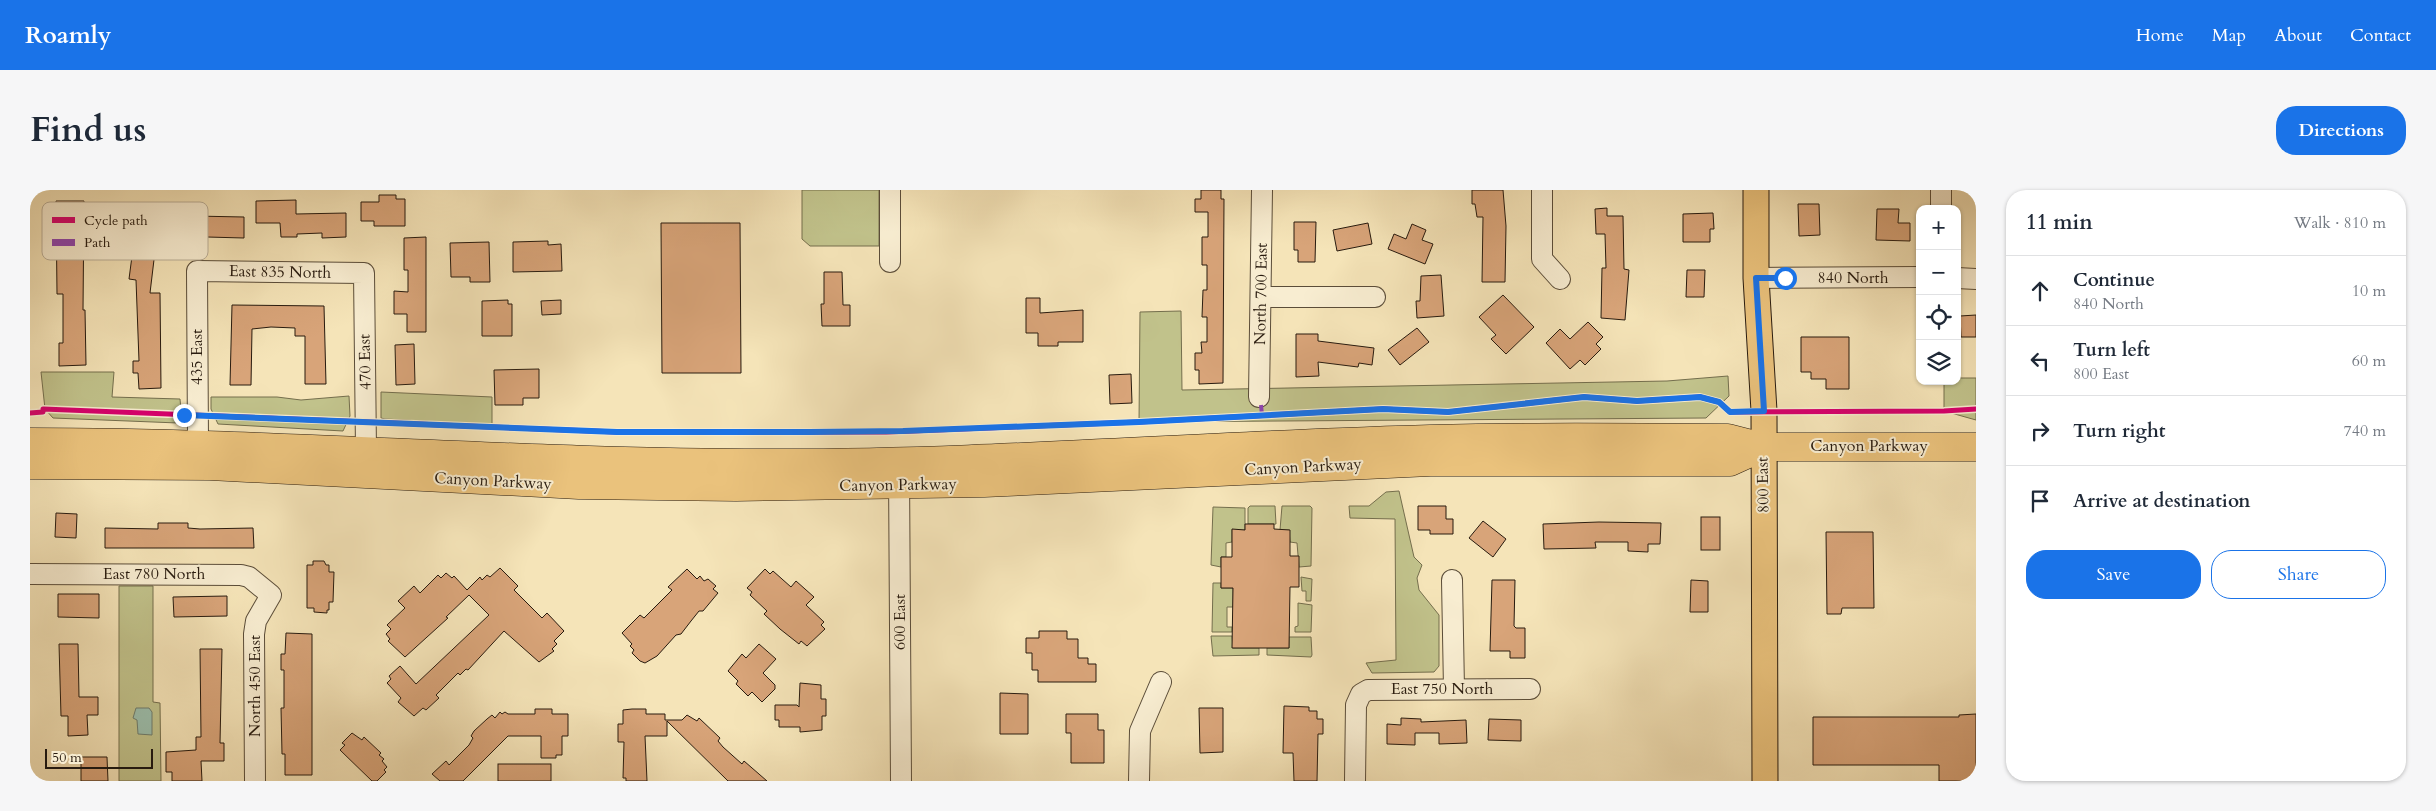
<!DOCTYPE html>
<meta charset="utf-8">
<style>
:root{--surface:#fff;--page:#f6f6f7;--text:#1f2937;--muted:#747a83;--line:#e0e1e3;--accent:#1a73e8}
body{margin:0;font-family:Cardo,serif;background:var(--page);color:var(--text)}
.controls{position:absolute;right:15px;top:15px;display:grid;overflow:hidden;border-radius:10px;box-shadow:0 1px 4px #0004}
.controls button{width:45px;height:45px;display:grid;place-items:center;padding:0;border:0;border-bottom:1px solid var(--line);background:var(--surface);color:var(--text);font:25px sans-serif}
.scale{position:absolute;left:15px;bottom:12px;width:108px;box-sizing:border-box;padding-left:5px;border:2px solid #281b0f;border-top:0;font-size:14px;line-height:18px;white-space:nowrap;color:#281b0f;-webkit-text-stroke:4px #f8edd1;paint-order:stroke}
.stop{position:absolute;width:15px;height:15px;margin:-11px;border:4px solid #1a73e8;border-radius:50%;background:#fff}
.stop.end{background:#1a73e8;border-color:#fff;box-shadow:0 1px 5px #0008}
.list{margin:0;padding:0;list-style:none}
h2{display:flex;justify-content:space-between;align-items:center;height:65px;margin:0;padding:0 20px;font-size:21px}
h2 small{font-size:16px;font-weight:400;color:var(--muted)}
.list li{display:grid;grid-template-columns:32px 1fr auto;gap:15px;align-items:center;box-sizing:border-box;height:70px;padding:0 20px;border-top:1px solid var(--line)}
.list b{display:block;font-size:19px;white-space:nowrap}
.list p{margin:0;font-size:16px;white-space:nowrap;color:var(--muted)}
.list em{font-size:16px;font-style:normal;color:var(--muted)}
.actions{display:flex;gap:10px;padding:15px 20px}
.actions a{flex:1;padding:11px 0;border:1px solid var(--accent);border-radius:20px;text-align:center;font-size:18px;color:var(--accent)}
.actions .main{background:var(--accent);color:#fff}
.icon{flex:none;width:28px;height:28px;fill:none;stroke:currentColor;stroke-width:2;stroke-linecap:round;stroke-linejoin:round}
.map{position:relative;flex:none;width:1946px;height:591px;overflow:hidden;border-radius:20px}
header{display:flex;align-items:center;gap:30px;box-sizing:border-box;height:70px;padding:0 25px;background:var(--accent);color:#fff}
header strong{font-size:24px}
nav{display:flex;gap:28px;margin-inline-start:auto;font-size:18px}
.intro{display:flex;align-items:center;justify-content:space-between;box-sizing:border-box;height:120px;padding:0 30px}
h1{margin:0;font-size:35px}
.button{padding:12px 22px;border-radius:20px;background:var(--accent);color:#fff;font-size:18px;font-weight:700}
main{display:flex;gap:30px;padding:0 30px}
aside{flex:1;background:var(--surface);border-radius:20px;box-shadow:0 1px 4px #0004}
.map>svg:first-child{display:block}
.green{fill:#c1c28b;stroke:#746e4d}
.water{fill:#9cbfad;stroke:#6e7d6e}
.building{fill:#d8a479;stroke:#281b0f}
.lines{fill:none;stroke-linecap:round;stroke-linejoin:round}
.minor-casing{stroke:#5b4d39;stroke-width:22}
.major-casing{stroke:#281b0f;stroke-width:27}
.highway-casing{stroke:#281b0f;stroke-width:29}
.minor{stroke:#f8edd1;stroke-width:20}
.major{stroke:#eac27c;stroke-width:25}
.highway{stroke:#eac27c;stroke-width:28}
.quiet{stroke:#8e44ad;stroke-width:4;stroke-dasharray:8 4;stroke-linecap:butt}
.cycleway-casing{stroke:#f8edd1;stroke-width:8}
.cycleway{stroke:#d6006c;stroke-width:5}
.route{stroke:#1a73e8;stroke-width:6}
.labels{text-anchor:middle;dominant-baseline:central;stroke-width:4;stroke-linejoin:round;paint-order:stroke}
.street-label{font-size:16px;fill:#281b0f;stroke:#f8edd1}
.key{fill:#f8edd1;stroke:#baae97;stroke-width:1}
.key-label{font-size:14px;fill:#281b0f}
</style>
<header>
<strong>Roamly</strong>
<nav><a>Home</a><a>Map</a><a>About</a><a>Contact</a></nav>
</header>
<div class="intro"><h1>Find us</h1><a class="button">Directions</a></div>
<main>
<div class="map">
<svg width="1946" height="591" viewBox="0 0 1946 591">
<rect width="100%" height="100%" fill="#f5e4b8"/>
<filter id="stains"><feTurbulence type="fractalNoise" baseFrequency=".004" numOctaves="4"/><feColorMatrix values="0 0 0 0 .2 0 0 0 0 .09 0 0 0 0 .02 0 0 0 .5 -.17"/></filter>
<radialGradient id="worn" r=".72"><stop offset=".6" stop-color="#630" stop-opacity="0"/><stop offset="1" stop-color="#630" stop-opacity=".3"/></radialGradient>
<g class="green">
<polygon points="772,0 849,0 849,56 780,56 772,49"/>
<polygon points="1151,121 1152,200 1637,191 1698,186 1699,206 1676,228 1109,232 1110,122"/>
<polygon points="11,182 84,182 82,207 150,209 151,220 148,233 23,228 15,219"/>
<polygon points="1927,188 1946,188 1946,230 1914,221 1914,191 1927,191"/>
<polygon points="351,202 462,207 462,235 355,229 351,228"/>
<polygon points="319,206 320,226 313,241 188,234 181,219 181,207 247,207 271,210"/>
<polygon points="1369,301 1384,367 1392,375 1387,388 1389,400 1409,425 1409,476 1404,482 1342,483 1336,473 1366,470 1365,329 1320,328 1319,316 1339,316 1356,302"/>
<polygon points="1220,316 1245,316 1246,334 1218,334 1218,318"/>
<polygon points="1252,316 1280,316 1282,318 1281,376 1269,377 1267,353 1260,352 1259,340 1250,340"/>
<polygon points="1183,317 1215,318 1215,340 1202,340 1202,352 1196,353 1196,367 1191,367 1191,377 1181,375"/>
<polygon points="1271,387 1282,389 1281,411 1276,411 1276,401 1272,401"/>
<polygon points="1183,393 1191,393 1191,398 1203,398 1203,417 1197,417 1197,437 1202,437 1202,442 1182,442"/>
<polygon points="89,396 123,396 123,512 130,513 131,591 89,591"/>
<polygon points="1268,413 1282,415 1281,442 1265,442 1265,437 1268,436"/>
<polygon points="1181,446 1202,446 1203,458 1229,458 1229,465 1183,466"/>
<polygon points="1259,447 1281,447 1282,465 1281,467 1237,465 1237,458 1259,458"/>
</g>
<polygon class="water" points="106,518 119,518 122,522 122,545 108,544 107,530 103,528"/>
<g class="building">
<polygon points="1171,0 1191,0 1191,9 1194,9 1193,193 1169,194 1169,180 1165,180 1165,163 1172,163 1171,152 1177,152 1177,127 1172,127 1173,100 1177,100 1177,75 1172,75 1172,47 1178,47 1178,22 1165,22 1165,9 1171,9"/>
<polygon points="1442,0 1473,0 1476,36 1475,92 1452,92 1453,27 1447,27 1445,14 1442,14"/>
<polygon points="349,5 366,5 366,9 375,9 375,36 344,36 344,31 331,31 331,12 349,12"/>
<polygon points="266,10 266,24 316,23 316,47 292,48 292,43 267,44 267,47 251,47 250,33 226,33 226,11"/>
<polygon points="26,11 54,11 53,120 55,120 56,175 29,176 29,153 33,153 33,104 27,104"/>
<polygon points="1768,14 1789,14 1790,45 1769,46"/>
<polygon points="120,15 164,16 164,26 214,27 214,48 177,47 177,40 119,39"/>
<polygon points="1577,18 1577,26 1593,26 1594,79 1599,80 1595,130 1571,128 1572,78 1576,78 1575,44 1566,44 1565,19"/>
<polygon points="1847,19 1869,19 1868,33 1880,33 1880,51 1846,50"/>
<polygon points="1683,23 1684,39 1680,39 1680,52 1653,52 1653,24"/>
<polygon points="1264,32 1286,32 1285,72 1268,72 1268,60 1264,60"/>
<polygon points="631,33 710,33 711,183 632,183"/>
<polygon points="1338,33 1342,54 1307,61 1303,40"/>
<polygon points="1382,34 1396,40 1392,50 1403,54 1395,74 1358,59 1364,44 1376,49"/>
<polygon points="396,47 396,142 377,142 377,124 364,124 364,101 378,102 378,80 374,80 374,48"/>
<polygon points="104,51 126,53 120,103 130,103 131,198 109,199 108,183 103,183 103,171 109,171 106,90 99,89"/>
<polygon points="518,51 518,55 531,54 532,81 483,82 483,52"/>
<polygon points="459,52 460,92 440,92 440,87 421,87 420,53"/>
<polygon points="1657,80 1675,80 1674,107 1656,107"/>
<polygon points="794,82 812,82 813,115 820,115 820,136 792,136 791,114 794,114"/>
<polygon points="1411,85 1414,126 1387,128 1386,111 1390,111 1391,86"/>
<polygon points="1473,105 1504,137 1476,164 1461,149 1466,145 1449,127"/>
<polygon points="996,108 1010,108 1010,123 1053,120 1053,152 1028,152 1028,156 1008,156 1008,143 996,143"/>
<polygon points="478,110 478,114 482,114 482,146 452,146 452,111"/>
<polygon points="531,110 531,124 512,125 511,111"/>
<polygon points="202,115 294,116 296,194 275,194 275,146 265,146 265,138 241,137 222,139 221,195 200,195"/>
<polygon points="1946,125 1946,147 1931,147 1930,126"/>
<polygon points="1558,132 1573,147 1566,154 1571,159 1555,175 1550,170 1540,179 1516,153 1530,139 1540,149"/>
<polygon points="1387,138 1399,152 1370,175 1358,160"/>
<polygon points="1266,144 1288,144 1288,151 1344,158 1342,175 1329,173 1328,177 1288,172 1289,186 1266,187"/>
<polygon points="1771,147 1819,147 1819,199 1796,199 1796,189 1781,189 1781,182 1771,182"/>
<polygon points="384,154 385,194 366,195 365,155"/>
<polygon points="509,179 509,208 493,208 493,215 465,215 464,180"/>
<polygon points="1101,184 1102,213 1080,214 1079,185"/>
<polygon points="1388,316 1416,316 1416,329 1423,329 1423,344 1400,344 1400,340 1388,340"/>
<polygon points="26,323 47,324 46,348 25,347"/>
<rect x="1671" y="327" width="19" height="33"/>
<polygon points="1453,331 1476,349 1463,367 1439,348"/>
<polygon points="1569,332 1631,333 1630,354 1618,354 1618,362 1598,361 1598,352 1565,352 1566,358 1514,359 1513,334"/>
<polygon points="128,333 158,333 158,338 170,339 223,338 224,358 75,358 75,338 128,339"/>
<polygon points="1215,334 1244,334 1244,339 1260,340 1260,366 1269,366 1269,397 1260,397 1259,458 1202,458 1203,398 1191,398 1191,367 1202,367 1202,339 1215,340"/>
<polygon points="1796,342 1843,342 1844,418 1812,418 1811,424 1797,424"/>
<polygon points="283,371 294,371 296,375 299,375 299,382 304,382 303,412 299,412 299,420 297,420 297,423 284,422 284,418 277,418 277,375 283,375"/>
<polygon points="470,378 488,396 484,400 512,428 517,423 534,441 524,451 527,454 522,459 524,461 509,472 474,441 438,480 436,479 430,485 428,483 406,505 409,508 396,520 393,518 384,526 368,512 371,508 357,493 361,489 359,486 370,476 386,494 459,425 439,405 416,427 418,428 375,467 358,451 360,449 356,444 361,439 357,435 375,418 368,411 384,396 390,403 408,385 411,388 416,383 422,388 424,386 437,400 450,387 452,390 457,385 460,387"/>
<polygon points="657,379 667,389 670,386 674,391 678,389 686,396 683,399 688,403 673,421 669,421 661,431 651,444 646,445 627,466 615,473 610,471 602,463 604,460 600,456 602,454 592,443 610,425 614,428 642,400 638,397"/>
<polygon points="735,379 740,384 743,381 761,397 766,391 784,407 776,415 794,432 791,435 795,439 777,456 771,451 769,454 750,439 734,424 737,421 720,405 722,402 717,398"/>
<polygon points="1462,390 1485,390 1484,436 1486,438 1495,438 1495,468 1480,468 1480,461 1460,461"/>
<polygon points="1661,390 1678,391 1678,422 1660,422"/>
<polygon points="28,404 69,404 69,428 28,427"/>
<polygon points="197,406 197,426 144,427 143,407"/>
<polygon points="1009,441 1037,441 1037,449 1048,449 1048,468 1058,468 1058,474 1066,474 1066,492 1008,492 1008,480 1002,480 1002,463 996,463 996,448 1009,448"/>
<polygon points="256,443 282,444 282,585 255,585 255,564 252,564 251,518 254,518 254,480 251,480 251,464 255,464"/>
<polygon points="29,454 48,454 49,507 68,507 68,525 57,525 58,545 38,546 38,526 31,526"/>
<polygon points="729,454 746,469 733,483 745,495 745,499 732,512 722,502 718,506 706,494 708,491 698,481 712,464 716,468"/>
<polygon points="170,459 192,459 190,553 194,553 194,571 171,571 172,591 142,591 142,582 136,582 136,562 166,560 166,547 171,547"/>
<polygon points="770,493 791,495 791,509 796,509 796,526 792,526 792,540 770,542 770,537 749,537 749,530 745,530 745,515 767,515 769,517"/>
<polygon points="970,503 998,504 998,544 970,544"/>
<polygon points="1254,516 1279,517 1279,521 1287,521 1287,529 1293,529 1293,544 1288,544 1287,591 1264,591 1263,563 1253,563"/>
<polygon points="1169,518 1193,518 1193,562 1170,563"/>
<polygon points="505,519 522,519 522,524 538,524 538,546 532,546 532,565 526,565 526,568 511,568 511,546 478,546 433,591 410,591 402,584 416,571 419,575 439,555 443,548 441,546 444,541 457,529 462,525 465,528 470,522 472,524 475,522 478,524 505,524"/>
<polygon points="602,519 616,519 616,524 635,524 635,530 652,530 657,525 667,531 669,528 690,548 688,551 693,557 712,574 714,571 737,591 698,591 637,531 637,546 615,546 617,591 596,591 596,588 593,588 594,552 588,552 588,534 593,534 593,520"/>
<polygon points="1036,524 1068,524 1068,540 1074,540 1074,573 1041,573 1041,543 1036,543"/>
<polygon points="1946,524 1946,591 1909,591 1909,575 1783,575 1783,527 1929,527 1929,525"/>
<polygon points="1371,528 1391,529 1391,532 1436,530 1437,553 1409,554 1409,543 1385,543 1385,555 1357,554 1357,534 1371,535"/>
<polygon points="1459,529 1491,530 1491,551 1458,550"/>
<polygon points="322,543 332,550 334,547 351,563 349,565 354,569 352,571 357,577 354,580 356,582 347,591 342,591 310,560 315,555 312,553"/>
<polygon points="51,567 77,567 78,591 51,591"/>
<rect x="468" y="574" width="53" height="17"/>
</g>
<g class="lines">
<defs>
<g id="minor">
<polyline points="860,0 860,72"/>
<polyline points="1512,0 1512,69 1530,89"/>
<polyline points="1911,0 1911,19"/>
<polyline points="1726,88 1890,87"/>
<polyline points="1927,88 1946,89"/>
<polyline points="1232,107 1345,107"/>
<polyline points="1229,207 1232,0"/>
<polyline points="168,253 167,81 334,83 336,260"/>
<polyline points="869,281 871,591"/>
<polyline points="0,384 211,385 219,387 241,405 226,431 224,444 225,591"/>
<polyline points="1422,390 1424,499"/>
<polyline points="1109,591 1110,541 1131,492"/>
<polyline points="1325,591 1326,515 1331,504 1338,500 1500,499"/>
</g>
<polyline id="major" points="1726,0 1726,88 1734,221 1735,591"/>
<g id="highway">
<path d="M0,252c251,0 500,22 751,21 188,0 375,-14 563,-21 128,-6 256,-5 384,-4l35,9h213"/>
<polyline points="0,275 180,276 549,295 706,297 954,293 1400,272 1700,272 1733,257"/>
</g>
</defs>
<use href="#minor" class="minor-casing"/>
<use href="#major" class="major-casing"/>
<use href="#highway" class="highway-casing"/>
<use href="#minor" class="minor"/>
<use href="#major" class="major"/>
<use href="#highway" class="highway"/>
<polyline class="quiet" points="1231,215 1232,225"/>
<defs>
<polyline id="cycleway" points="0,223 13,222 13,219 587,242 856,242 1109,232 1353,219 1418,222 1554,207 1607,211 1670,207 1689,212 1700,222 1914,221 1946,219"/>
</defs>
<use href="#cycleway" class="cycleway-casing"/>
<use href="#cycleway" class="cycleway"/>
</g>
<g class="lines">
<polyline class="route" points="154,225 587,242 780,242 873,241 1109,232 1353,219 1418,222 1554,207 1607,211 1670,207 1689,212 1700,222 1734,221 1726,88 1755,88"/>
</g>
<g class="labels">
<g class="street-label">
<text transform="translate(250 82) rotate(1)">East 835 North</text>
<text x="1823" y="88">840 North</text>
<text transform="translate(1231 104) rotate(-89)">North 700 East</text>
<text transform="translate(167 167) rotate(-90)">435 East</text>
<text transform="translate(335 172) rotate(-91)">470 East</text>
<text x="1839" y="256">Canyon Parkway</text>
<text transform="translate(1273 277) rotate(-3)">Canyon Parkway</text>
<text transform="translate(463 291) rotate(3)">Canyon Parkway</text>
<text transform="translate(868 295) rotate(-1)">Canyon Parkway</text>
<text transform="translate(1733 295) rotate(-91)">800 East</text>
<text x="124" y="384">East 780 North</text>
<text transform="translate(870 432) rotate(-90)">600 East</text>
<text transform="translate(225 496) rotate(-90)">North 450 East</text>
<text x="1412" y="499">East 750 North</text>
</g>
</g>
<rect x="12" y="12" width="166" height="58" rx="8" class="key"/>
<rect x="22" y="27" width="23" height="6" fill="#d6006c"/>
<rect x="22" y="49" width="23" height="7" fill="#8e44ad"/>
<g class="key-label">
<text x="54" y="35">Cycle path</text>
<text x="54" y="57">Path</text>
</g>
<rect width="100%" height="100%" filter="url(#stains)"/>
<rect width="100%" height="100%" fill="url(#worn)"/>
</svg>
<div class="controls">
<button>+</button>
<button>−</button>
<button><svg class="icon" aria-label="locate" viewBox="0 0 24 24"><circle cx="12" cy="12" r="6"/><path d="M12 2v4M12 18v4M2 12h4M18 12h4"/></svg></button>
<button><svg class="icon" aria-label="layers" viewBox="0 0 24 24"><path d="M12 4l9 5-9 5-9-5zM3 14l9 5 9-5"/></svg></button>
</div>
<div class="scale">50 m</div>
<div class="stop" style="left:1755px;top:88px"></div>
<div class="stop end" style="left:154px;top:225px"></div>
</div>
<aside>
<h2>11 min<small>Walk · 810 m</small></h2>
<ul class="list">
<li><svg class="icon" aria-label="ahead" viewBox="0 0 24 24"><path d="M12 20V5M6 11l6-6 6 6"/></svg><div><b>Continue</b><p>840 North</p></div><em>10 m</em></li>
<li><svg class="icon" aria-label="left" viewBox="0 0 24 24"><path d="M17 20v-9H6M10 6l-5 5 5 5"/></svg><div><b>Turn left</b><p>800 East</p></div><em>60 m</em></li>
<li><svg class="icon" aria-label="right" viewBox="0 0 24 24"><path d="M7 20v-9h11M14 6l5 5-5 5"/></svg><div><b>Turn right</b></div><em>740 m</em></li>
<li><svg class="icon" aria-label="arrive" viewBox="0 0 24 24"><path d="M6 21V4h12l-3 4 3 4H6"/></svg><div><b>Arrive at destination</b></div></li>
</ul>
<div class="actions"><a class="main">Save</a><a>Share</a></div>
</aside>
</main>
